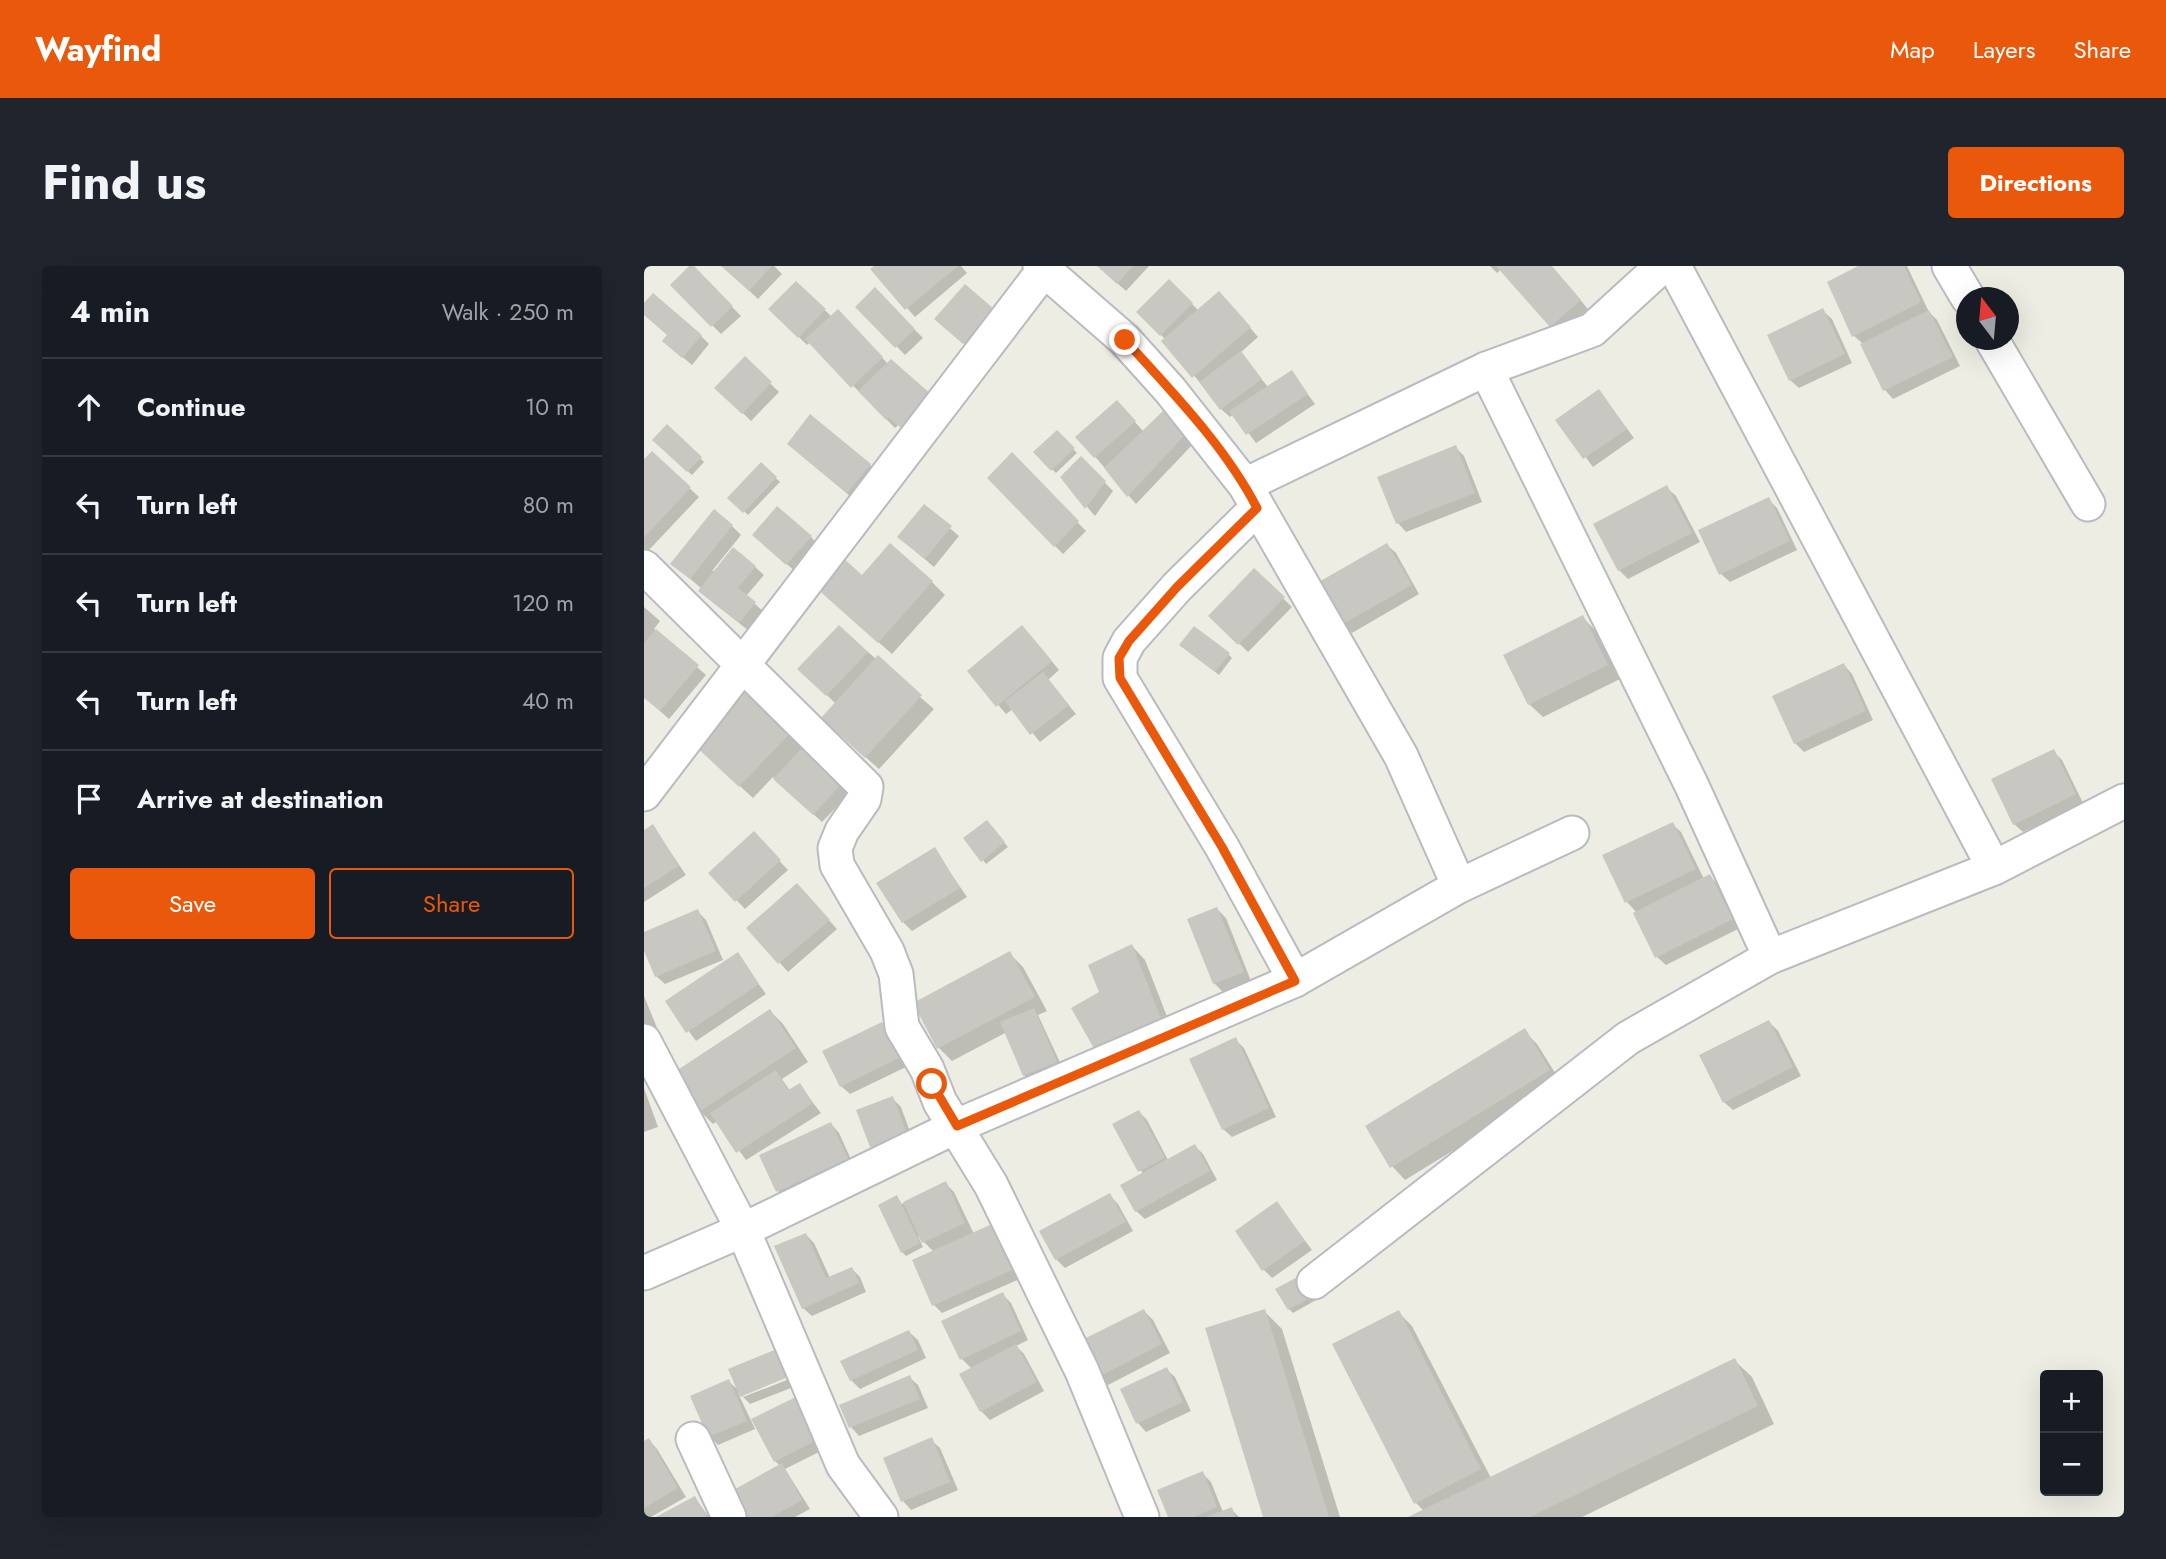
<!DOCTYPE html>
<meta charset="utf-8">
<style>
:root{--surface:#171b24;--page:#20242c;--text:#f1f3f6;--muted:#9ea1a6;--line:#363941;--accent:#ea580c}
body{margin:0;font-family:Jost,sans-serif;background:var(--page);color:var(--text)}
.controls{position:absolute;right:21px;bottom:21px;display:grid;overflow:hidden;border-radius:7px;box-shadow:0 7px 28px #0002}
.controls button{width:63px;height:63px;display:grid;place-items:center;padding:0;border:0;border-bottom:2px solid var(--line);background:var(--surface);color:var(--text);font:35px sans-serif}
.compass{position:absolute;left:1312px;top:21px;width:63px;height:63px;border-radius:50%;background:var(--surface);box-shadow:0 7px 28px #0002;rotate:344deg}
.stop{position:absolute;width:21px;height:21px;margin:-16px;border:5px solid #ea580c;border-radius:50%;background:#fff}
.stop.end{background:#ea580c;border-color:#fff;box-shadow:0 2px 7px #0008}
.list{margin:0;padding:0;list-style:none}
h2{display:flex;justify-content:space-between;align-items:center;height:91px;margin:0;padding:0 28px;font-size:30px}
h2 small{font-size:23px;font-weight:400;color:var(--muted)}
.list li{display:grid;grid-template-columns:46px 1fr auto;gap:21px;align-items:center;box-sizing:border-box;height:98px;padding:0 28px;border-top:2px solid var(--line)}
.list b{display:block;font-size:26px;white-space:nowrap}
.list em{font-size:23px;font-style:normal;color:var(--muted)}
.actions{display:flex;gap:14px;padding:21px 28px}
.actions a{flex:1;padding:16px 0;border:2px solid var(--accent);border-radius:7px;text-align:center;font-size:24px;color:var(--accent)}
.actions .main{background:var(--accent);color:#fff}
.icon{flex:none;width:38px;height:38px;fill:none;stroke:currentColor;stroke-width:2;stroke-linecap:round;stroke-linejoin:round}
.map{position:relative;flex:none;width:1480px;height:1251px;overflow:hidden;border-radius:7px}
header{display:flex;align-items:center;gap:42px;box-sizing:border-box;height:98px;padding:0 35px;background:var(--accent);color:#fff}
header strong{font-size:33px}
nav{display:flex;gap:38px;margin-inline-start:auto;font-size:24px}
.intro{display:flex;align-items:center;justify-content:space-between;box-sizing:border-box;height:168px;padding:0 42px}
h1{margin:0;font-size:49px}
.button{padding:18px 32px;border-radius:7px;background:var(--accent);color:#fff;font-size:24px;font-weight:700}
main{display:flex;gap:42px;padding:0 42px}
aside{flex:1;background:var(--surface);border-radius:7px;box-shadow:0 7px 28px #0002}
.map>svg:first-child{display:block}
.shadow{fill:#0003}
.building{fill:#c9c7c1}
.lines{fill:none;stroke-linecap:round;stroke-linejoin:round}
.minor-casing{stroke:#b8bbc0;stroke-width:37}
.minor{stroke:#fff;stroke-width:33}
.route{stroke:#ea580c;stroke-width:9}
</style>
<header>
<strong>Wayfind</strong>
<nav><a>Map</a><a>Layers</a><a>Share</a></nav>
</header>
<div class="intro"><h1>Find us</h1><a class="button">Directions</a></div>
<main>
<aside>
<h2>4 min<small>Walk · 250 m</small></h2>
<ul class="list">
<li><svg class="icon" aria-label="ahead" viewBox="0 0 24 24"><path d="M12 20V5M6 11l6-6 6 6"/></svg><div><b>Continue</b></div><em>10 m</em></li>
<li><svg class="icon" aria-label="left" viewBox="0 0 24 24"><path d="M17 20v-9H6M10 6l-5 5 5 5"/></svg><div><b>Turn left</b></div><em>80 m</em></li>
<li><svg class="icon" aria-label="left" viewBox="0 0 24 24"><path d="M17 20v-9H6M10 6l-5 5 5 5"/></svg><div><b>Turn left</b></div><em>120 m</em></li>
<li><svg class="icon" aria-label="left" viewBox="0 0 24 24"><path d="M17 20v-9H6M10 6l-5 5 5 5"/></svg><div><b>Turn left</b></div><em>40 m</em></li>
<li><svg class="icon" aria-label="arrive" viewBox="0 0 24 24"><path d="M6 21V4h12l-3 4 3 4H6"/></svg><div><b>Arrive at destination</b></div></li>
</ul>
<div class="actions"><a class="main">Save</a><a>Share</a></div>
</aside>
<div class="map">
<svg width="1480" height="1251" viewBox="0 0 1480 1251">
<rect width="100%" height="100%" fill="#eeede3"/>
<g class="shadow">
<polygon points="48,0 97,50 77,68 28,19"/>
<polygon points="79,0 130,0 138,8 114,33"/>
<polygon points="232,0 317,0 323,7 271,51 229,3"/>
<polygon points="454,0 505,0 482,25"/>
<polygon points="846,0 907,0 944,43 915,68 857,3 853,7"/>
<polygon points="1218,0 1263,0 1285,46 1293,54 1316,100 1249,133 1241,124 1218,77 1210,70"/>
<polygon points="525,15 555,45 584,36 614,71 596,87 624,121 647,106 671,138 612,177 590,148 586,151 577,143 521,73 494,46"/>
<polygon points="152,17 188,51 203,54 244,98 254,159 251,162 166,76 163,79 127,43"/>
<polygon points="231,24 279,72 261,89 214,41"/>
<polygon points="0,40 57,70 65,78 48,99 29,83 25,70 0,48"/>
<polygon points="348,45 329,85 301,61"/>
<polygon points="1179,45 1188,53 1208,97 1155,122 1146,114"/>
<polygon points="101,93 135,126 107,155 73,122"/>
<polygon points="955,125 990,172 949,201 914,154"/>
<polygon points="481,145 500,166 520,146 550,177 492,238 434,171"/>
<polygon points="23,160 60,196 48,209 10,174"/>
<polygon points="413,166 433,187 412,207 391,186"/>
<polygon points="811,181 820,190 838,236 762,266 754,257 735,212"/>
<polygon points="153,186 226,199 234,208 212,235"/>
<polygon points="8,187 55,231 3,286 0,283 0,196"/>
<polygon points="368,189 442,265 419,288 345,212"/>
<polygon points="437,192 469,225 451,250 418,212"/>
<polygon points="117,198 136,216 104,249 86,232"/>
<polygon points="1023,222 1032,230 1056,276 984,313 975,304"/>
<polygon points="1124,233 1133,242 1153,284 1086,316 1077,308"/>
<polygon points="280,240 315,270 290,301 264,279"/>
<polygon points="88,260 97,269 68,305 111,301 120,309 102,330 120,346 105,365 65,333 58,323 29,298"/>
<polygon points="167,271 175,280 152,306 119,278"/>
<polygon points="743,279 752,287 775,328 708,367 699,358"/>
<polygon points="610,304 648,341 604,386 566,350"/>
<polygon points="288,316 301,329 248,388 187,334"/>
<polygon points="0,341 16,355 10,363 62,409 25,453 0,431"/>
<polygon points="938,351 951,364 976,413 899,451 885,438"/>
<polygon points="195,361 290,443 235,503 192,465 192,438 156,403"/>
<polygon points="387,370 415,404 404,414 432,448 396,476 369,443 362,448 325,405"/>
<polygon points="542,383 584,388 588,392 575,409"/>
<polygon points="1200,399 1208,408 1229,454 1160,486 1151,477"/>
<polygon points="96,423 206,527 178,556 129,511 109,532 60,487"/>
<polygon points="1409,485 1418,494 1439,537 1379,566 1370,558"/>
<polygon points="1028,558 1037,566 1060,613 1066,610 1074,619 1096,662 1022,699 1013,691 993,647 983,636"/>
<polygon points="9,560 42,609 0,636 0,566"/>
<polygon points="346,560 364,581 342,598 339,594"/>
<polygon points="110,568 144,604 101,643 67,607"/>
<polygon points="290,583 323,631 268,665 259,656"/>
<polygon points="161,628 193,663 144,706 105,662"/>
<polygon points="573,643 582,652 607,715 579,726 570,717"/>
<polygon points="53,645 62,654 79,694 21,718 12,710 0,681 0,668"/>
<polygon points="488,680 501,694 531,771 457,727"/>
<polygon points="366,688 379,701 403,745 394,749 420,805 389,818 380,809 363,766 308,795 295,782 271,738"/>
<polygon points="93,689 122,728 52,775 23,735"/>
<polygon points="0,730 16,769 0,775"/>
<polygon points="126,745 139,758 164,796 138,813 146,825 155,819 177,847 102,894 74,855 69,858 56,845"/>
<polygon points="1125,756 1134,765 1157,810 1089,844 1080,836"/>
<polygon points="237,759 246,767 262,801 206,828 197,820"/>
<polygon points="880,765 893,778 918,818 761,914 748,900"/>
<polygon points="591,774 600,782 632,851 588,871 579,863"/>
<polygon points="0,822 14,861 0,866"/>
<polygon points="248,832 257,841 270,877 236,889 228,880"/>
<polygon points="495,846 503,854 524,894 551,880 559,888 573,914 501,953 492,945 499,908 471,859"/>
<polygon points="187,858 195,867 211,902 143,933 134,925"/>
<polygon points="301,917 310,926 330,968 348,960 356,969 376,1013 298,1047 290,1039 290,986 274,970 279,981 262,990 258,986 253,931 258,938"/>
<polygon points="465,929 474,938 489,965 421,1002 412,993"/>
<polygon points="633,937 668,984 628,1012 620,1004"/>
<polygon points="162,969 170,977 186,1012 208,1003 216,1011 222,1026 168,1050 159,1042"/>
<polygon points="663,1014 674,1033 649,1047 645,1043"/>
<polygon points="358,1028 367,1037 384,1074 372,1080 380,1088 400,1125 346,1154 337,1145 318,1109 328,1103 318,1093"/>
<polygon points="500,1045 509,1054 526,1087 464,1119 455,1110"/>
<polygon points="620,1045 638,1063 696,1251 621,1251"/>
<polygon points="754,1046 768,1060 847,1212 1090,1094 1108,1111 1130,1158 938,1251 768,1251 780,1245 771,1236"/>
<polygon points="265,1066 274,1074 282,1092 216,1123 207,1114"/>
<polygon points="522,1103 531,1111 547,1145 502,1166 494,1157"/>
<polygon points="265,1111 274,1119 284,1142 215,1170 207,1161 197,1139"/>
<polygon points="148,1112 152,1120 106,1138 99,1131"/>
<polygon points="84,1115 99,1128 99,1131 94,1127 111,1163 74,1179 66,1170"/>
<polygon points="155,1131 185,1181 141,1203 166,1243 151,1251 100,1251 136,1200 131,1195"/>
<polygon points="5,1174 13,1183 42,1231 7,1251 0,1251 0,1177"/>
<polygon points="287,1174 296,1182 314,1224 267,1244 259,1235"/>
<polygon points="558,1207 567,1216 579,1246 587,1243 595,1251 526,1251"/>
<polygon points="51,1232 65,1251 16,1251"/>
</g>
<g class="building">
<polygon points="45,0 50,0 89,40 67,61 26,19"/>
<polygon points="77,0 128,0 105,25"/>
<polygon points="230,0 314,0 261,44 226,3"/>
<polygon points="453,0 489,0 473,18"/>
<polygon points="852,0 908,0 937,34 906,61"/>
<polygon points="1214,0 1260,0 1277,36 1208,71 1183,16"/>
<polygon points="525,13 549,37 516,70 492,46"/>
<polygon points="152,15 182,43 154,72 124,43"/>
<polygon points="321,18 350,43 319,78 290,53"/>
<polygon points="231,21 271,63 251,82 211,41"/>
<polygon points="575,25 607,61 548,112 517,75"/>
<polygon points="9,27 58,69 38,92 18,75 23,69 0,49 0,37"/>
<polygon points="1179,42 1201,88 1145,115 1123,69"/>
<polygon points="194,43 239,91 207,122 161,73"/>
<polygon points="1285,44 1309,91 1239,125 1216,78"/>
<polygon points="597,85 618,113 576,144 555,116"/>
<polygon points="101,90 128,116 98,148 70,122"/>
<polygon points="247,93 288,129 258,163 244,151 242,154 214,125"/>
<polygon points="648,104 664,128 602,169 585,145"/>
<polygon points="955,123 983,163 939,193 911,154"/>
<polygon points="473,134 492,155 450,192 431,171"/>
<polygon points="520,144 543,167 483,231 460,202"/>
<polygon points="166,148 227,198 203,227 143,178"/>
<polygon points="23,158 58,191 43,206 8,174"/>
<polygon points="413,164 431,182 407,205 389,186"/>
<polygon points="812,179 831,227 752,258 733,211"/>
<polygon points="8,185 47,221 0,272 0,193"/>
<polygon points="368,186 435,255 410,281 343,212"/>
<polygon points="437,190 462,215 441,243 416,211"/>
<polygon points="117,196 133,211 99,247 83,232"/>
<polygon points="1023,219 1048,267 974,305 949,258"/>
<polygon points="1125,231 1146,275 1075,309 1054,264"/>
<polygon points="280,238 308,260 281,293 253,271"/>
<polygon points="133,240 168,270 142,299 108,269"/>
<polygon points="70,243 89,259 46,313 26,298"/>
<polygon points="246,277 289,315 234,377 171,321 198,291 218,309"/>
<polygon points="743,277 768,319 697,359 673,317"/>
<polygon points="89,281 112,300 94,322 112,336 95,357 54,325"/>
<polygon points="610,302 641,331 594,379 564,350"/>
<polygon points="939,349 964,399 884,439 859,389"/>
<polygon points="195,359 224,386 182,430 153,403"/>
<polygon points="378,359 408,395 352,441 323,405"/>
<polygon points="550,360 586,387 571,406 535,379"/>
<polygon points="12,363 55,399 16,445 0,432 0,377"/>
<polygon points="234,389 278,429 221,492 177,452"/>
<polygon points="1200,397 1222,445 1150,478 1128,430"/>
<polygon points="399,406 425,439 386,469 361,435"/>
<polygon points="96,421 145,468 95,521 45,474"/>
<polygon points="159,481 198,517 169,549 129,513"/>
<polygon points="1410,483 1432,528 1369,559 1347,513"/>
<polygon points="343,554 361,576 337,596 319,572"/>
<polygon points="1029,556 1052,603 981,637 958,589"/>
<polygon points="9,558 35,600 0,622 0,564"/>
<polygon points="110,565 137,594 91,636 64,607"/>
<polygon points="291,581 316,622 258,657 232,617"/>
<polygon points="1066,608 1089,653 1011,692 989,647"/>
<polygon points="153,617 186,654 134,698 102,662"/>
<polygon points="573,641 600,706 569,718 543,653"/>
<polygon points="54,643 72,685 11,711 0,685 0,666"/>
<polygon points="488,678 519,758 451,784 427,742 455,726 444,699"/>
<polygon points="366,685 391,731 293,783 269,737"/>
<polygon points="94,686 115,718 42,767 21,735"/>
<polygon points="390,742 413,796 379,810 356,756"/>
<polygon points="126,743 152,782 55,846 29,807"/>
<polygon points="1125,754 1149,801 1079,837 1055,789"/>
<polygon points="238,756 255,792 196,821 178,785"/>
<polygon points="881,762 906,804 746,902 721,860"/>
<polygon points="592,771 625,842 578,864 545,793"/>
<polygon points="132,804 144,824 156,817 169,837 92,887 66,847"/>
<polygon points="249,830 263,868 226,881 212,844"/>
<polygon points="495,844 521,892 494,906 468,858"/>
<polygon points="187,856 204,893 132,926 115,889"/>
<polygon points="551,878 566,905 491,946 476,919"/>
<polygon points="302,915 321,957 278,977 259,936"/>
<polygon points="466,927 482,956 411,994 395,965"/>
<polygon points="253,929 276,977 257,987 234,939"/>
<polygon points="633,935 661,975 618,1005 591,965"/>
<polygon points="348,958 368,1004 288,1040 268,994"/>
<polygon points="162,967 182,1012 208,1001 215,1017 158,1043 130,980"/>
<polygon points="659,1008 671,1029 644,1044 631,1023"/>
<polygon points="359,1026 377,1065 316,1094 297,1055"/>
<polygon points="500,1043 518,1078 454,1111 436,1075"/>
<polygon points="621,1043 685,1251 619,1251 561,1062"/>
<polygon points="755,1044 837,1203 770,1238 688,1078"/>
<polygon points="265,1064 274,1084 206,1115 196,1095"/>
<polygon points="372,1078 393,1116 336,1146 315,1108"/>
<polygon points="133,1083 144,1111 96,1131 84,1103"/>
<polygon points="1091,1092 1114,1140 886,1251 764,1251"/>
<polygon points="523,1101 539,1136 492,1158 476,1123"/>
<polygon points="266,1109 276,1133 205,1162 195,1139"/>
<polygon points="85,1113 103,1155 64,1171 46,1130"/>
<polygon points="156,1129 177,1172 130,1196 107,1153"/>
<polygon points="288,1171 306,1216 257,1236 239,1192"/>
<polygon points="5,1172 34,1222 0,1242 0,1175"/>
<polygon points="138,1197 158,1234 128,1251 98,1251 84,1227"/>
<polygon points="559,1205 573,1241 549,1251 524,1251 513,1224"/>
<polygon points="51,1230 63,1251 12,1251"/>
<polygon points="588,1241 591,1251 562,1251"/>
</g>
<g class="lines">
<defs>
<g id="minor">
<polyline points="396,0 481,74 526,124 601,219 757,490 815,620"/>
<polyline points="1030,0 1350,602"/>
<polyline points="1305,0 1324,32"/>
<polyline points="1348,74 1444,238"/>
<polyline points="842,103 1047,518 1126,691"/>
<polyline points="601,219 842,103 948,64 1018,0"/>
<polyline points="613,242 533,321 485,375 476,392 476,412 578,581 651,714"/>
<polyline points="0,301 222,521 220,533 198,565 191,582 193,599 243,685 252,708 258,761 283,803 296,836 347,919 438,1105 498,1251"/>
<polyline points="0,528 403,0"/>
<polyline points="0,775 99,964 199,1199 237,1251"/>
<polyline points="0,1007 99,964 313,860 651,714 815,620 928,567"/>
<polyline points="670,1016 984,772 1126,691 1350,602 1480,535"/>
<polyline points="49,1173 85,1251"/>
</g>
</defs>
<use href="#minor" class="minor-casing"/>
<use href="#minor" class="minor"/>
</g>
<g class="lines">
<path class="route" d="M288,818l25,42 338,-145 -73,-134 -102,-169 -1,-20 10,-17 48,-54 80,-79c-32,-62 -85,-116 -132,-168"/>
</g>
</svg>
<div class="controls">
<button>+</button>
<button>−</button>
</div>
<svg class="compass" viewBox="-18 -18 36 36"><path d="M0-13l5 13h-10z" fill="#e53935"/><path d="M0 13l5-13h-10z" fill="#9ea1a6"/></svg>
<div class="stop" style="left:288px;top:818px"></div>
<div class="stop end" style="left:481px;top:74px"></div>
</div>
</main>
